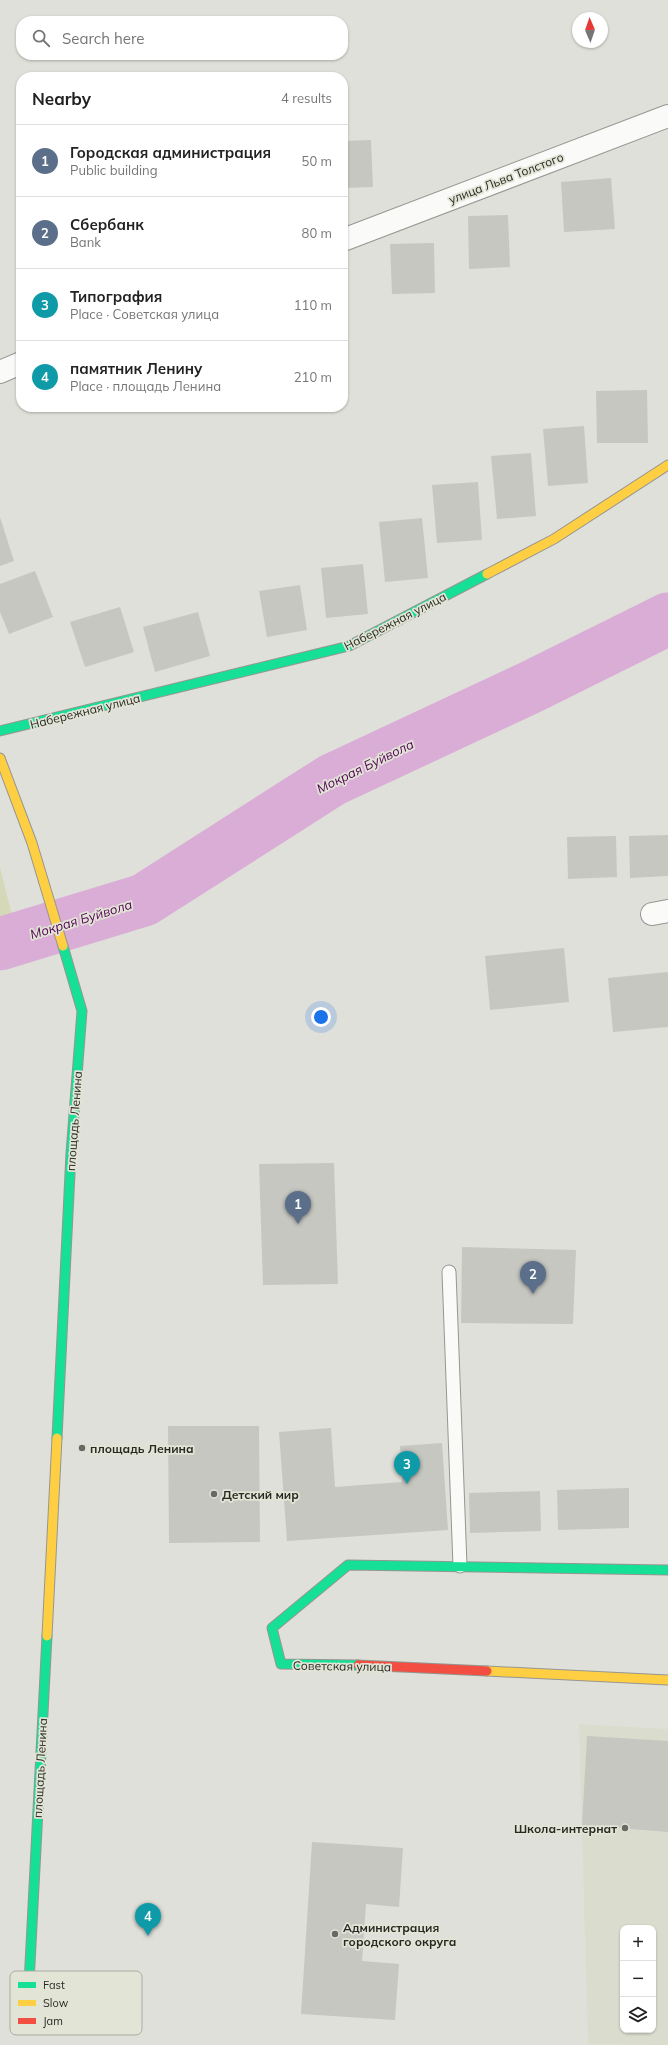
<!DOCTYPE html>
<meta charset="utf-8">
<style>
:root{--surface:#fff;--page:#f6f6f6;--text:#222;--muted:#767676;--line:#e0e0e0;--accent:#d93025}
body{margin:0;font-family:Mulish,sans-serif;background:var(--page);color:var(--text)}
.controls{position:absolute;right:12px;bottom:12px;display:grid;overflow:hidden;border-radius:8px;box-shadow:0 1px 3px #0004}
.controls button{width:36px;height:36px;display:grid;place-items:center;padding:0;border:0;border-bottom:1px solid var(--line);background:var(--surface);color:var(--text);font:20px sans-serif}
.compass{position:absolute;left:572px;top:12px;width:36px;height:36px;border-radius:50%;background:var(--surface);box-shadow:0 1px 3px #0004;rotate:358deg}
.you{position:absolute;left:321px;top:1017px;width:14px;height:14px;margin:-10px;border:3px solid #fff;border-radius:50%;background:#1a73e8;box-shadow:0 0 0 6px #1a73e833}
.badge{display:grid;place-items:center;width:26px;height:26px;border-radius:50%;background:var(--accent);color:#fff;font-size:13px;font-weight:700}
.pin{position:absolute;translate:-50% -33px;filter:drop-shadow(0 1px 2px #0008)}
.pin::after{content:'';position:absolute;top:21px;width:14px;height:12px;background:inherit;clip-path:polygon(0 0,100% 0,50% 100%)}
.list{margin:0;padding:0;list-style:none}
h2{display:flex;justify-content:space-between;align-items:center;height:52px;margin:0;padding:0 16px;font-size:17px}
h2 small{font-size:13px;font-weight:400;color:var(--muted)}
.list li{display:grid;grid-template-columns:26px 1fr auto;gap:12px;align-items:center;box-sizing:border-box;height:72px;padding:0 16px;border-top:1px solid var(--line)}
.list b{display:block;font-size:15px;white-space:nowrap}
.list p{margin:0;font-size:13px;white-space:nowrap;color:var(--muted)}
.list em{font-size:13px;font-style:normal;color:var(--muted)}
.icon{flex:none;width:22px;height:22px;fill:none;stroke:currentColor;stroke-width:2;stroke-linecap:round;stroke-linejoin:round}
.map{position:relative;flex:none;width:668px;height:2045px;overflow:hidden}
.search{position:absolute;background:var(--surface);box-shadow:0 1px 3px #0004;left:16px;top:16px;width:332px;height:44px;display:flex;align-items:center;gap:10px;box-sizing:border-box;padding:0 14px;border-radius:16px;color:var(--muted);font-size:15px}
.panel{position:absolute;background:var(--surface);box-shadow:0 1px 3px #0004;left:16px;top:72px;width:332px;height:340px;border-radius:16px}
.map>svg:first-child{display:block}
.built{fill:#dadccd;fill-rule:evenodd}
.green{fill:#d6d9b7}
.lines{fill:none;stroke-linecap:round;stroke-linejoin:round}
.river{stroke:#daadd7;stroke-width:53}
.building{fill:#c7c7c2}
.lane-casing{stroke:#969691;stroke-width:15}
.street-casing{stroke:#969691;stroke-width:24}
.fast-casing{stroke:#969691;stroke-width:11}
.slow-casing{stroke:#969691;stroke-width:11}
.jam-casing{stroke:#969691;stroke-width:11}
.lane{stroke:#fafaf9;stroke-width:13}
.street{stroke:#fafaf9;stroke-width:22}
.fast{stroke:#16e098;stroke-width:9}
.slow{stroke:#ffcf43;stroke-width:9}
.jam{stroke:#f24e42;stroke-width:9}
.poi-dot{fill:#696964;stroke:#e2e4d6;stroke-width:1.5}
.labels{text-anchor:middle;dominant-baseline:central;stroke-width:3.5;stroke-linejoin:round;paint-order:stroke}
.street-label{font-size:12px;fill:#292924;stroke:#e2e4d6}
.poi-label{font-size:12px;font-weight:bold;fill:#292924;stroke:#e2e4d6;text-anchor:start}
.water-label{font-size:13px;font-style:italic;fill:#520155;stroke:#e2e4d6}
.key{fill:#e2e4d6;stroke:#aaaca1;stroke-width:1}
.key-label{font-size:11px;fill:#292924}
</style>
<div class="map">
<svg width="668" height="2045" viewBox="0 0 668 2045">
<rect width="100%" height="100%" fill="#e0e0da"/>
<path class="built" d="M579,1724l89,5v316l-80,-1zM623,1928h30v102h-30z"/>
<polygon class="green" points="0,867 14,923 0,923"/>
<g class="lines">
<polyline class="river" points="0,944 144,900 332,780 533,686 668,619"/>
</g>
<g class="building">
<polygon points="371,140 373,187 343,188 343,141"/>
<polygon points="611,178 615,229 564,232 561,182"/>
<polygon points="508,215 510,267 469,269 468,216"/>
<polygon points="434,243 435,293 392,294 390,244"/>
<polygon points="647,390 648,443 597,443 596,391"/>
<polygon points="584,426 588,483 548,486 543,429"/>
<polygon points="531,453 536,516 497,519 491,456"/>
<polygon points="478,482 482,540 437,543 432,485"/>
<polygon points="0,517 14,561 0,566"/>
<polygon points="422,518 428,578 385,582 379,522"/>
<polygon points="363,564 368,614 326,618 321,568"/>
<polygon points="35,571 53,617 9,634 0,612 0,584"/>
<polygon points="300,585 307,630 267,637 259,591"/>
<polygon points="120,607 134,652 85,667 70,622"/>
<polygon points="198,612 210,656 155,672 143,627"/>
<polygon points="668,835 668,876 630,878 629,836"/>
<polygon points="616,836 617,877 568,879 567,837"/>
<polygon points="564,948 569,1002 490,1010 485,956"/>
<polygon points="668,972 668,1027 613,1032 608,978"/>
<polygon points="334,1163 338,1284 263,1285 259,1164"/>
<polygon points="462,1247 576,1250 573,1324 461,1323"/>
<polygon points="168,1426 259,1426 260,1542 169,1543"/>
<polygon points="331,1428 335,1487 402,1482 400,1446 442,1443 448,1530 287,1541 279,1432"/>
<polygon points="629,1488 629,1528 558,1530 557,1490"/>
<polygon points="540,1491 541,1531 470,1533 469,1493"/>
<polygon points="587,1736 668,1741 668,1832 582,1825"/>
<polygon points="312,1842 403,1848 399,1907 366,1904 362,1961 399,1964 395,2020 301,2014"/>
</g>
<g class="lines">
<defs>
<polyline id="lane" points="449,1272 460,1566"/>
<g id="street">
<polyline points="343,240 668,116"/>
<polyline points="0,372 21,363"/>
<polyline points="652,914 668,911"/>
</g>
<g id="fast">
<polyline points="0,731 349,646 487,574"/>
<polyline points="57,1438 71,1153 82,1011 63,946"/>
<polyline points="358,1665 281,1664 272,1628 348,1565 668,1570"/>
<polyline points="27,2022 47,1636"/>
</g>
<g id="slow">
<polyline points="487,574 554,539 668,465"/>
<polyline points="0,758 32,843 63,946"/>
<polyline points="47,1636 57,1438"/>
<polyline points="487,1671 668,1680"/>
</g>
<polyline id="jam" points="358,1665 487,1671"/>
</defs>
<use href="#lane" class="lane-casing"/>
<use href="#street" class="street-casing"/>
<use href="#fast" class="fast-casing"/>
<use href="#slow" class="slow-casing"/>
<use href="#jam" class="jam-casing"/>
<use href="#lane" class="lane"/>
<use href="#street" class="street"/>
<use href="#fast" class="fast"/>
<use href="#slow" class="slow"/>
<use href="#jam" class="jam"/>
</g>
<g class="poi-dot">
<circle cx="82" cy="1448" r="4"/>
<circle cx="214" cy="1494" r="4"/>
<circle cx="625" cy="1828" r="4"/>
<circle cx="335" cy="1934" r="4"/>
</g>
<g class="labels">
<g class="street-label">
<text transform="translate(506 178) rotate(-21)">улица Льва Толстого</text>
<text transform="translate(395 621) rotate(-27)">Набережная улица</text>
<text transform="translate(85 711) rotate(-14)">Набережная улица</text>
<text transform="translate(74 1121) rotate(-86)">площадь Ленина</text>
<text transform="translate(342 1666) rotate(1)">Советская улица</text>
<text transform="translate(40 1768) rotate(-87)">площадь Ленина</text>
</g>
<g class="poi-label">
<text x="90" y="1448">площадь Ленина</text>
<text x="222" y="1494">Детский мир</text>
<text x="617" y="1828" text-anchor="end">Школа-интернат</text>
<text x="343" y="1927">Администрация<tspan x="343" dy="14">городского округа</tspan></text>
</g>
<g class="water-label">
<text transform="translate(365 766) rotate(-26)">Мокрая Буйвола</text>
<text transform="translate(81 919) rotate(-17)">Мокрая Буйвола</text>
</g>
</g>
<rect x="10" y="1971" width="132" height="64" rx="6" class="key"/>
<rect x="18" y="1982" width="18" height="6" fill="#16e098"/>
<rect x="18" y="2000" width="18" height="6" fill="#ffcf43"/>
<rect x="18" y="2018" width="18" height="6" fill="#f24e42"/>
<g class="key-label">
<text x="43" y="1989">Fast</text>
<text x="43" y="2007">Slow</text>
<text x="43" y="2025">Jam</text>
</g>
</svg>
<div class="controls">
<button>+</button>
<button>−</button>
<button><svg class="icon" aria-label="layers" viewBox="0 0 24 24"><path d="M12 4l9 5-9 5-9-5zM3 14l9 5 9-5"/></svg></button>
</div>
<svg class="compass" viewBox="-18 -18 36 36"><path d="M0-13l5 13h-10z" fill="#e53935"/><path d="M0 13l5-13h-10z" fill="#767676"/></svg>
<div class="you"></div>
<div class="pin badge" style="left:298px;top:1224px;background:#5c6f8a">1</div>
<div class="pin badge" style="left:533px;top:1294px;background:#5c6f8a">2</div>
<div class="pin badge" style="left:407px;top:1484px;background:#0f9aa8">3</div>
<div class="pin badge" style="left:148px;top:1936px;background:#0f9aa8">4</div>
<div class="search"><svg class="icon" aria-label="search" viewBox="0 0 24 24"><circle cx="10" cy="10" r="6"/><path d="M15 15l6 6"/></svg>Search here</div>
<section class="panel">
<h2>Nearby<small>4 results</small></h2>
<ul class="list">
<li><span class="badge" style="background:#5c6f8a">1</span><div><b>Городская администрация</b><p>Public building</p></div><em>50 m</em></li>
<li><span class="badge" style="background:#5c6f8a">2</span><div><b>Сбербанк</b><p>Bank</p></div><em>80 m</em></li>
<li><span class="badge" style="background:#0f9aa8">3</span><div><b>Типография</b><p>Place · Советская улица</p></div><em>110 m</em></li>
<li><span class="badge" style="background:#0f9aa8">4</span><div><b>памятник Ленину</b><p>Place · площадь Ленина</p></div><em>210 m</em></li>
</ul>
</section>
</div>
